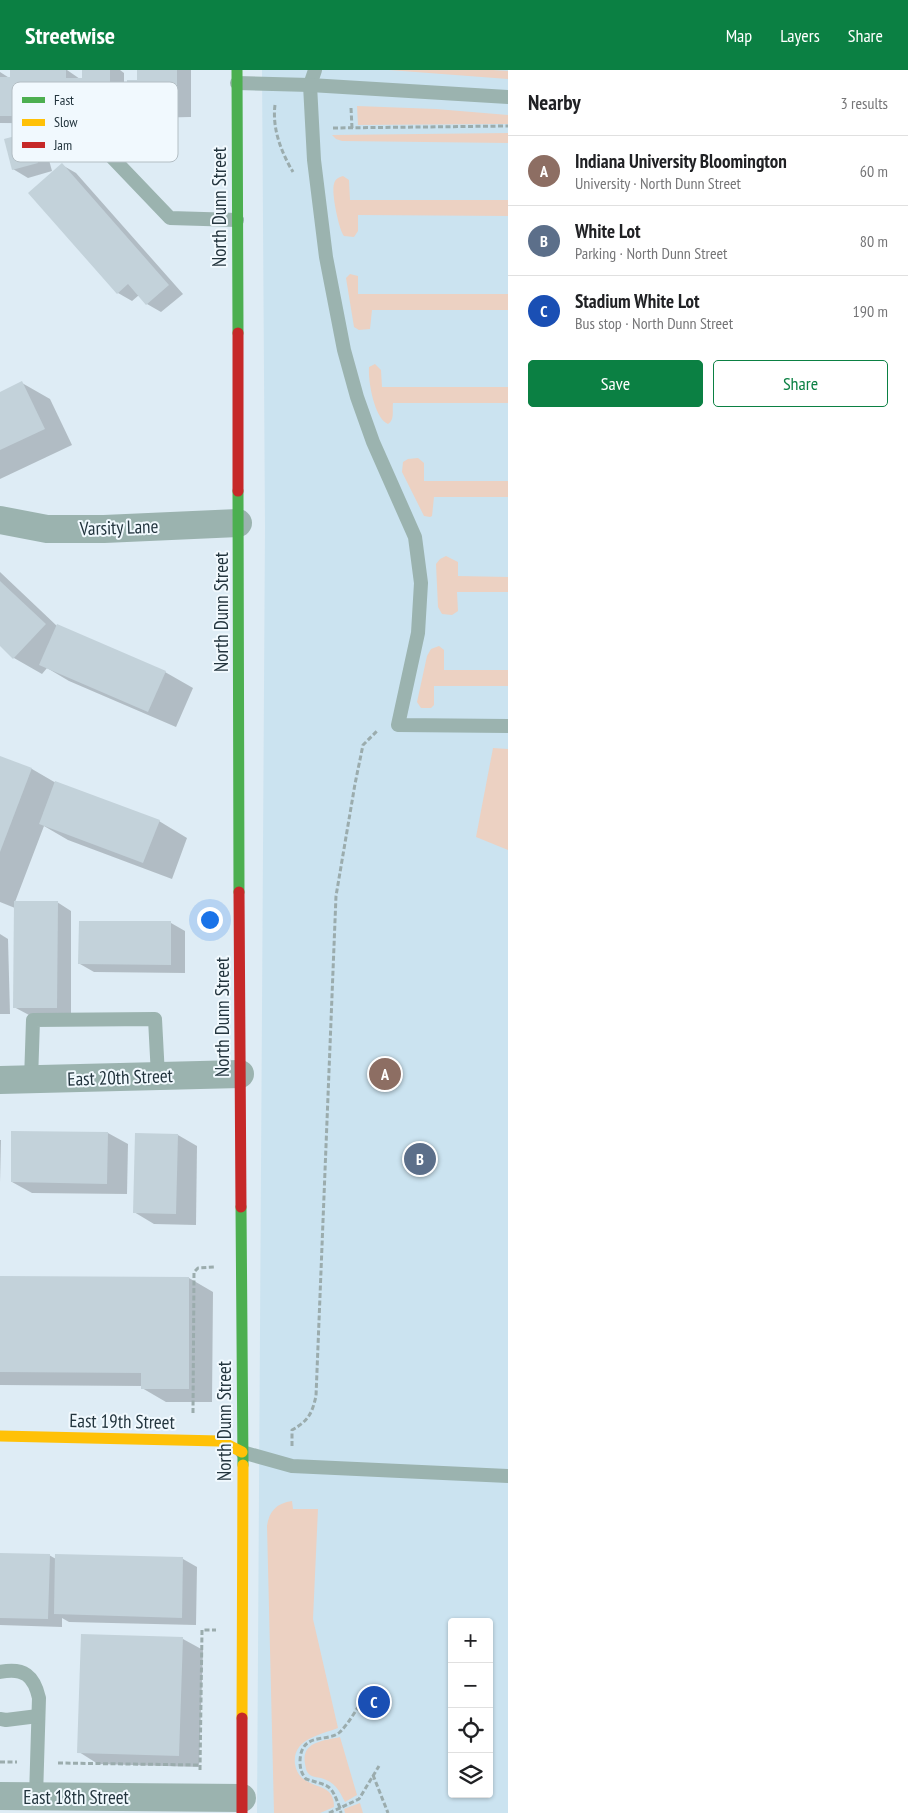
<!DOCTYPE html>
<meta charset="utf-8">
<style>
:root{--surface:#fff;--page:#f6f6f6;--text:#202124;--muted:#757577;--line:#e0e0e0;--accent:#0b8043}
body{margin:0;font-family:"PT Sans Narrow",sans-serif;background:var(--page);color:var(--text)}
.controls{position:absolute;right:15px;bottom:15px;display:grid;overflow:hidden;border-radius:5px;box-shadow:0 1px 4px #0004}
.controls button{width:45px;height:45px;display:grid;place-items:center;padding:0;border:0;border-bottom:1px solid var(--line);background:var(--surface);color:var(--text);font:25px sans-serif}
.you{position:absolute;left:209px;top:849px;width:18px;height:18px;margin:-12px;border:4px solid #fff;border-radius:50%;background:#1a73e8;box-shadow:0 0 0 8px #1a73e833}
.badge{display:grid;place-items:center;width:32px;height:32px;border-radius:50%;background:var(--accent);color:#fff;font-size:16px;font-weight:700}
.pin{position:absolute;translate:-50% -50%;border:2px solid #fff;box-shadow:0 1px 5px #0006}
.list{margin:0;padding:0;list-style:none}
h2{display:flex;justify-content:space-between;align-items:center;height:65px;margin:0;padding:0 20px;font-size:21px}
h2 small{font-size:16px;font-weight:400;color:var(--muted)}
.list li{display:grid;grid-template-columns:32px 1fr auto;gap:15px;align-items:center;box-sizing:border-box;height:70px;padding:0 20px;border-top:1px solid var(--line)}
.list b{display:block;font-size:19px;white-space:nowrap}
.list p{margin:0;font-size:16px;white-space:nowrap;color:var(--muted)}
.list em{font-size:16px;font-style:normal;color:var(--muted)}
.actions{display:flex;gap:10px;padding:15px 20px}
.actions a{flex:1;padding:11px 0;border:1px solid var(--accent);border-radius:5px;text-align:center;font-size:18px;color:var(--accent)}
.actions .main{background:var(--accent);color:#fff}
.icon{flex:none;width:28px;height:28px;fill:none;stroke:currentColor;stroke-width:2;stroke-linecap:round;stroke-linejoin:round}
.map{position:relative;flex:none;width:508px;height:1743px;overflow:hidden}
header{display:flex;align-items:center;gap:30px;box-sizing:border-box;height:70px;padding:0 25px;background:var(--accent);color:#fff}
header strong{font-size:24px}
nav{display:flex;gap:28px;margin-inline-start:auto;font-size:18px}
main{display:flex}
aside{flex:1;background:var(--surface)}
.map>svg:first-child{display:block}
.built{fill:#cbe3f0;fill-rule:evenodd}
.green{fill:#ecd1c2}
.shadow{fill:#0003}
.building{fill:#c3d2da}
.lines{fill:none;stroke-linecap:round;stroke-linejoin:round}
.path{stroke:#9bacad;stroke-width:3;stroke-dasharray:5 2.5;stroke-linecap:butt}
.lane{stroke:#9bb3af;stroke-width:14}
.street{stroke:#9bb3af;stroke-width:28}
.fast{stroke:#4caf50;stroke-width:11}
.slow{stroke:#ffc107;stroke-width:11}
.jam{stroke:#c62828;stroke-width:11}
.labels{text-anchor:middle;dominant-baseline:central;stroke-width:4;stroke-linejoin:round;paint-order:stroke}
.street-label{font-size:19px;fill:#23353e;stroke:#f1f9fe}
.key{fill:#f1f9fe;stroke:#b3bec4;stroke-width:1}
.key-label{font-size:14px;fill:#23353e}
</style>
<header>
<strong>Streetwise</strong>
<nav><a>Map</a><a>Layers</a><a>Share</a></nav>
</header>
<main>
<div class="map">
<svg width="508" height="1743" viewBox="0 0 508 1743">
<rect width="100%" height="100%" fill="#deecf5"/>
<path class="built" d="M262,0h246v1743h-251l8,-1286zM452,1552h37v172h-37z"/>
<g class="green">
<polygon points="389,0 493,0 508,1 508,9"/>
<polygon points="357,36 436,39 508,45 508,54 358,55"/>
<polygon points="508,63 508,73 342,71 336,69 332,65"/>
<path d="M343,106l6,4 1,20h158v16l-150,-1v16l-4,6 -10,-1c-5,-6 -13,-44 -10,-52 1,-5 5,-7 9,-8z"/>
<polygon points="350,204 358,206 358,224 508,224 508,240 372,240 370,259 359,260 354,257 346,208"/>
<path d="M375,294l6,6 1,17h126v16h-115c-1,7 2,17 -5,21 -14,-6 -20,-43 -19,-57z"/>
<polygon points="418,388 424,393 424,411 508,411 508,427 434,427 432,446 430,447 424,446 402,402 403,392 408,389"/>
<polygon points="446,486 458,492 458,506 508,507 508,522 457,522 458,541 452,545 442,544 438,537 436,494 440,489"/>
<polygon points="439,576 444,580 444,600 508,600 508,616 434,616 434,635 431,638 421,638 417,632 427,586 431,579"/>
<polygon points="493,678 508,679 508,780 476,767"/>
<path d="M292,1431l1,8h25l-5,110 25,109c-18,7 -46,11 -43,36 1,6 3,10 7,14 8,7 21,8 27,14 4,5 5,9 5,15l-14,6h-46l-7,-287c2,-15 10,-23 25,-25z"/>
<path d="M340,1667l17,58 -12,7c-6,-12 -10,-20 -24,-24 -4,-1 -8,-1 -11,-3 -4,-3 -4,-7 -5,-11 -4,-23 19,-23 35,-27z"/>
<polygon points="360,1733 363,1743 345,1743 344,1739"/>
</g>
<g class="shadow">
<polygon points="11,0 67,0 80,9 84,9 84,0 120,0 124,3 124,54 0,53 0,2 11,9"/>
<polygon points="138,0 191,0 191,47 143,48 129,40 139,11"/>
<polygon points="30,63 44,72 52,101 28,108 13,99"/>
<polygon points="62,95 76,103 183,224 161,242 147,234 139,225 132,231 118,223"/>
<polygon points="22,313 50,329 72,375 0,409 0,323"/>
<polygon points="0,502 58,557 165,602 193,618 176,657 69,611 47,598 42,604 14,588 0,575"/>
<polygon points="0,687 32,699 56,713 159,751 187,768 172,809 68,770 44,756 15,832 57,832 71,841 71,946 29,945 14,937 15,838 0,832"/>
<polygon points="80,852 171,853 185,861 185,903 94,902 80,894"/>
<polygon points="0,864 8,869 10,944 0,944"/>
<polygon points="108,1063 128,1074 127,1124 32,1123 12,1112"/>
<polygon points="178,1065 197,1076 196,1155 154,1154 134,1142"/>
<polygon points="0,1070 1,1070 0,1113"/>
<polygon points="0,1207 189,1208 213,1222 212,1332 166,1332 142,1318 142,1316 0,1315"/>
<polygon points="0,1484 49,1485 56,1489 183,1489 197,1497 196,1555 69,1552 62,1548 62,1557 0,1555"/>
<polygon points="183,1569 203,1580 199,1697 98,1694 79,1682"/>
</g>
<g class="building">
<polygon points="10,0 66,0 66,8 82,8 82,0 110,0 110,46 0,46 0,7 10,7"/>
<polygon points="137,0 177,0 177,39 127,41 127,10 137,10"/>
<polygon points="30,62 38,93 12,100 4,69"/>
<polygon points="62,93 169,215 146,235 128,214 117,224 28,123"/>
<polygon points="22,311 45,359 0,380 0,322"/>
<polygon points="0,511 46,554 13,589 0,576"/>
<polygon points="57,554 166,601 148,642 39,595"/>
<polygon points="0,686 32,698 0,782"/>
<polygon points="55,711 160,750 143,793 39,754"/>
<polygon points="14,831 58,831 57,938 13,938"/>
<polygon points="79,851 171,851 171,895 78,894"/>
<polygon points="11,1061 108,1062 107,1114 11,1112"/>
<polygon points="135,1063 178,1064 176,1144 133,1143"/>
<polygon points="0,1206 189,1207 189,1319 141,1319 141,1303 0,1302"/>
<polygon points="0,1483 50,1484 48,1549 0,1548"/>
<polygon points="55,1484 183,1487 182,1548 54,1544"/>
<polygon points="81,1564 183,1567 179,1686 77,1683"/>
</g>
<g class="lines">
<g class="path">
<path d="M275,35c-3,23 6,47 18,67"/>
<polyline points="351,38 352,58"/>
<polyline points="333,58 508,56"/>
<polyline points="193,1343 194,1202 198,1198 214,1197"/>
<path d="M292,1376v-16c16,-9 20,-16 24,-34l20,-500 19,-112 8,-39 15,-15"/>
<path d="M367,1623c-8,12 -17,29 -27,39 -12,11 -39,-1 -40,29 0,7 1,12 6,18 25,8 24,4 34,29l19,-9 20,-33"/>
<polyline points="0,1692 17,1692"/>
<polyline points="58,1693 200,1695"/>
<polyline points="200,1700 202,1560 216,1560"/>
<polyline points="373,1705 388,1743"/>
<polyline points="329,1743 340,1738 341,1743"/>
</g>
<g class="lane">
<polyline points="315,0 310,15 314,90 326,187 344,280 357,327 373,372 415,467 421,513 418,563 398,655 508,656"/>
<polyline points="237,13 310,15 508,27"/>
<polyline points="47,82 105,80 170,148 237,150"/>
<polyline points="31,1010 33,950 155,949 158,1006"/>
<polyline points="242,1382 292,1396 508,1406"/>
<path d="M0,1602c24,-5 34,4 39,26l-3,99"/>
<polyline points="0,1649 6,1650 38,1646"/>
</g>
<g class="street">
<polyline points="0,450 47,459 104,459 238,453"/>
<polyline points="0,1010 240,1004"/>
<polyline points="0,1726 242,1728"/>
</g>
<g class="fast">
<polyline points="237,0 238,263"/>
<polyline points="238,421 239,822"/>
<polyline points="241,1137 243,1395"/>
</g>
<g class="slow">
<polyline points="0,1366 220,1371 242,1382"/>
<polyline points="242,1648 243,1395"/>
</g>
<g class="jam">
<polyline points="238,263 238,421"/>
<polyline points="239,822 241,1137"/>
<polyline points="242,1743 242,1648"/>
</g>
</g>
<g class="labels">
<g class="street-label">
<text transform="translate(219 137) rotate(-90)">North Dunn Street</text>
<text transform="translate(119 457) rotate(-2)">Varsity Lane</text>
<text transform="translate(221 542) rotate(-90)">North Dunn Street</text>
<text transform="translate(222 947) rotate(-90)">North Dunn Street</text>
<text transform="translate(120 1007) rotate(-2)">East 20th Street</text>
<text transform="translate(122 1351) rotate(1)">East 19th Street</text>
<text transform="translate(224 1351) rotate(-90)">North Dunn Street</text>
<text x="76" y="1727">East 18th Street</text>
</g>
</g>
<rect x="12" y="12" width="166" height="80" rx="8" class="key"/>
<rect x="22" y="27" width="23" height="6" fill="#4caf50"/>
<rect x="22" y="49" width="23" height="7" fill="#ffc107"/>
<rect x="22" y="72" width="23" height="6" fill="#c62828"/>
<g class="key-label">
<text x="54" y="35">Fast</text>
<text x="54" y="57">Slow</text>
<text x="54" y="80">Jam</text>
</g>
</svg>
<div class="controls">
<button>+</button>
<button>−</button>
<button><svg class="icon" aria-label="locate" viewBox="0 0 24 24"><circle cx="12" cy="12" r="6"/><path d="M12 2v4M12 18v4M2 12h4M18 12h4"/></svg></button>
<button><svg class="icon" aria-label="layers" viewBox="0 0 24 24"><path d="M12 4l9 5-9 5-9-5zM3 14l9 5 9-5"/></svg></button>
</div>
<div class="you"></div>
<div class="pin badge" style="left:385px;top:1004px;background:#8d6e63">A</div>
<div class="pin badge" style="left:420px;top:1089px;background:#5c6f8a">B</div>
<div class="pin badge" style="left:374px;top:1632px;background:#1a4fb4">C</div>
</div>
<aside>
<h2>Nearby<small>3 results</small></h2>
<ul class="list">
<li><span class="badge" style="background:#8d6e63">A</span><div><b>Indiana University Bloomington</b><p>University · North Dunn Street</p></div><em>60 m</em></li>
<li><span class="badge" style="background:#5c6f8a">B</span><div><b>White Lot</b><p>Parking · North Dunn Street</p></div><em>80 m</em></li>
<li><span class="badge" style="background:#1a4fb4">C</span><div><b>Stadium White Lot</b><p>Bus stop · North Dunn Street</p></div><em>190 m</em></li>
</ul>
<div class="actions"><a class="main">Save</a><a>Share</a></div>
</aside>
</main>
